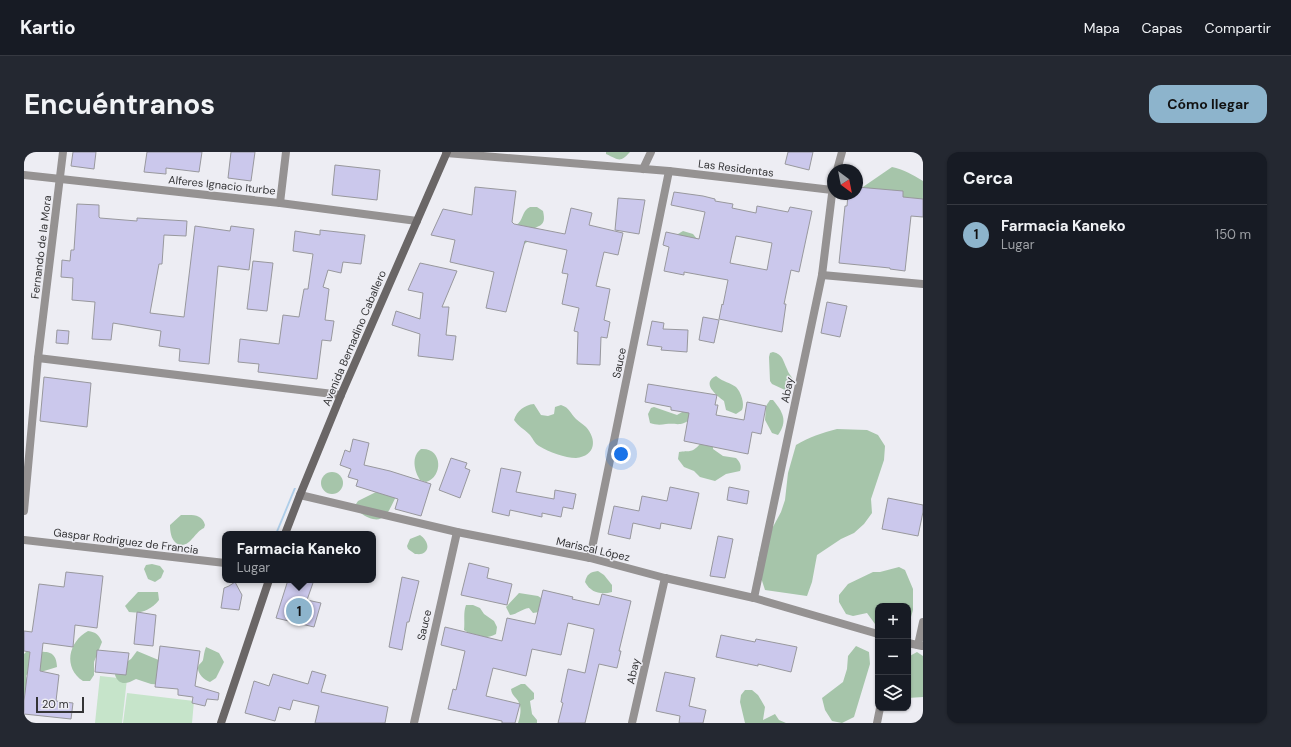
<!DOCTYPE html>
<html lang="es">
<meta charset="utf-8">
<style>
:root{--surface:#171b24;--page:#242831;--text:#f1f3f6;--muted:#9ea1a6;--line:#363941;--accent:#8db4cc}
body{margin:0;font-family:"DM Sans",sans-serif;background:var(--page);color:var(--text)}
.controls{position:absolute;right:12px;bottom:12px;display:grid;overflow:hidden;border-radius:8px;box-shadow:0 1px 3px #0004}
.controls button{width:36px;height:36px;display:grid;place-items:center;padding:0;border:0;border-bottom:1px solid var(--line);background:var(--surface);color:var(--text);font:20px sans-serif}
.compass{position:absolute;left:803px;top:12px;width:36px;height:36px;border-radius:50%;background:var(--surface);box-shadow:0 1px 3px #0004;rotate:148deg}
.scale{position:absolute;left:12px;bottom:10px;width:48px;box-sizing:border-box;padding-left:4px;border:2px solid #343436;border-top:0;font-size:11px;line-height:14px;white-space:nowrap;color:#343436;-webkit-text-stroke:3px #ededf3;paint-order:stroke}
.you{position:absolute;left:597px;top:302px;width:14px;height:14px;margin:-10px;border:3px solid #fff;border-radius:50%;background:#1a73e8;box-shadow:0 0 0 6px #1a73e833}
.badge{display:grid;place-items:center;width:26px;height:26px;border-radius:50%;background:var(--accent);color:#111;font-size:13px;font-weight:700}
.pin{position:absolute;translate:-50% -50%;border:2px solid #fff;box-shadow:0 1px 4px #0006}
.popup{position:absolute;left:198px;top:379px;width:154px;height:52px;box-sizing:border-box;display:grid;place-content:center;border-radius:8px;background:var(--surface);filter:drop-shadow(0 1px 3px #0005);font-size:13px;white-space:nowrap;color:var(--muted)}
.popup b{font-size:15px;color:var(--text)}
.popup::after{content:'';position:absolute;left:50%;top:100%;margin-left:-8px;border:8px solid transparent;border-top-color:var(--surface)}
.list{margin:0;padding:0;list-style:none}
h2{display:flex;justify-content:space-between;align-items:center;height:52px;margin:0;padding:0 16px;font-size:17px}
h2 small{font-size:13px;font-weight:400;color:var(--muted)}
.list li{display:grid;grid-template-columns:26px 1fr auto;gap:12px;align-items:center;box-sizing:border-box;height:60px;padding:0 16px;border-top:1px solid var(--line)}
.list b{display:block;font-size:15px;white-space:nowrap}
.list p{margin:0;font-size:13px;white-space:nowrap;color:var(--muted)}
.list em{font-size:13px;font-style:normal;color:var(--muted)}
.icon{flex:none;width:22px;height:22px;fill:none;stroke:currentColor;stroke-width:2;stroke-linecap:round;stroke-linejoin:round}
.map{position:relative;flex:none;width:899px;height:571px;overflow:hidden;border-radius:12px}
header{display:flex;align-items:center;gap:24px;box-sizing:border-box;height:56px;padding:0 20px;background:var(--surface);border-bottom:1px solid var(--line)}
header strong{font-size:19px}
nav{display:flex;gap:22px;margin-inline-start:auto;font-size:14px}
.intro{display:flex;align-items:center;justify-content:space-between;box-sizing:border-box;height:96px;padding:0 24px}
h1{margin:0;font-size:28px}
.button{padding:10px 18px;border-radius:12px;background:var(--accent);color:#111;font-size:14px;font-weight:700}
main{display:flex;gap:24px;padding:0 24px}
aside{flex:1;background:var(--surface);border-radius:12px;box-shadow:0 1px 3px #0004}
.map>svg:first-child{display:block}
.green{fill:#c6e4ca}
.forest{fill:#a6c5aa}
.water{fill:#afcee9}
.building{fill:#cbc8ec;stroke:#98989d;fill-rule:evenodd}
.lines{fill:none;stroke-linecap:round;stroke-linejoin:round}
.street{stroke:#959292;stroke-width:8}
.secondary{stroke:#6a6666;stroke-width:8}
.labels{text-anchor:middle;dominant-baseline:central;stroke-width:3;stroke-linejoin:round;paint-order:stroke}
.street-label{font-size:11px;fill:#343436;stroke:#ededf3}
</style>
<header>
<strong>Kartio</strong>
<nav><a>Mapa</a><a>Capas</a><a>Compartir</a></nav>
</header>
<div class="intro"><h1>Encuéntranos</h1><a class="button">Cómo llegar</a></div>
<main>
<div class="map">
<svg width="899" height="571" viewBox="0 0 899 571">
<rect width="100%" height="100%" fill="#ededf3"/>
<g class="green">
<polygon points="76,524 103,527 98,571 71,571"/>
<polygon points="103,541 170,549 168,571 99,571"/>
</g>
<g class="forest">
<path d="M582,0h24c-10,11 -11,8 -24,2z"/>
<path d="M868,15c11,2 21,8 31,14v18l-64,7 -12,-5 2,-7h8l3,-5z"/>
<path d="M506,55h7l6,4c4,17 -5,13 -14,21l-2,10 -6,5 -5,-22c8,-4 5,-14 14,-18z"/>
<polygon points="659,79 669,82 673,87 653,94 654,82"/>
<path d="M749,200c10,2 10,9 14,17 1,4 5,8 7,12l-1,3 -8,6 -13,-6 -2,-3 -1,-24 1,-4z"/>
<path d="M692,224c7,6 15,7 20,11 5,5 9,17 6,23l-6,4 -10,-4 -2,-9c-8,-6 -23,-18 -8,-25z"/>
<path d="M746,248h3c10,12 15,21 5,35l-6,-2 -7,-13 1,-14z"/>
<path d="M510,252l7,11 7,1 6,-2 1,-7 6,-2c9,3 9,8 15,14 3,3 7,5 10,8 11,12 10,29 -10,31 -11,0 -27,-6 -37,-12 -5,-3 -6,-8 -10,-12 -5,-5 -11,-8 -15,-14 3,-9 10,-15 20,-16z"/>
<path d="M630,255l23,8 12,-7 3,11c-14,8 -13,4 -26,5 -6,1 -10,1 -16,-1l-2,-9 3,-6z"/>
<path d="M813,277l30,1 11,5 7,11 -1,14 -13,39 1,14 -8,11 -10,9 -13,6 -24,16 -5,27 -5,14 -42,-6 -8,-25 3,-14 21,-39 4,-12 3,-27 8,-28c13,-8 26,-12 41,-16z"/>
<path d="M677,289l12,1v7l10,7 13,2c4,4 6,8 4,13l-14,3 -11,7 -15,-4 -6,-6 -10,-4 -6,-8 1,-7c10,-2 12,2 21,-8z"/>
<path d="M397,297c21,-2 23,27 5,33l-6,-2c-6,-9 -9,-24 1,-31z"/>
<circle cx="308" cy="331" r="11"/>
<path d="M358,337l17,2c-11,19 -13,40 -40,21l-3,-8 2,-3z"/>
<path d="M157,363c10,0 21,-2 24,10l-1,3c-10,4 -15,23 -28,15 -5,-4 -6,-12 -6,-18z"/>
<path d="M396,383c5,3 11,12 5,17 -3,3 -7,2 -10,2l-7,-5 -1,-3 3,-7z"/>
<polygon points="128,412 136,414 140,419 137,426 131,430 124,427 120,417 122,413"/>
<polygon points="875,415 881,418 889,437 889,458 887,465 884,467 884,454 854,454 854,474 851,472 843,461 829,464 822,462 815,450 815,443 824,432 849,420 856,420"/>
<path d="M574,419l6,4 8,10v7c-11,3 -21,1 -27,-10 2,-8 5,-10 13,-11z"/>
<path d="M114,440h20l1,8c-8,10 -18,14 -30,12l-4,-6z"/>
<path d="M495,441l19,3 6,4 -5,12 -6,1 -4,-5c-8,1 -11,6 -19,7l-4,-8z"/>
<path d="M442,453h7l7,3 4,6 10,7 3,6 -1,7c-11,6 -22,3 -32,-4 1,-9 -1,-17 2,-25z"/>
<path d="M64,479c8,1 11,4 14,11l-8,20v13l-4,6h-7c-20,-13 -15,-39 5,-50z"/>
<polygon points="832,494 845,500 846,512 830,565 818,571 808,569 801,558 798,546 819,530 823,517 824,504"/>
<path d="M182,495l13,6 5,9 -8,16 -6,4c-6,-2 -12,-8 -12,-14 0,-4 4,-5 5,-8 1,-5 1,-8 3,-13z"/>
<path d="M3,499c15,3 29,-5 30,16l-13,4h-15l-3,5 2,7 -4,18v-47z"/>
<path d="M113,499l24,10 5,24 -15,-1 -15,-5c-9,5 -17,7 -21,-4l2,-7 14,-9z"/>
<polygon points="893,500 899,504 899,545 884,546 884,505"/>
<path d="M497,532h4l9,9v6l-4,2 2,13 5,6v3h-19c2,-6 4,-14 1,-20 -2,-6 -7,-6 -8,-14z"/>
<polygon points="721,538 728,538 734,543 737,548 741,555 739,568 751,562 755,568 762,571 721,571 716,550 717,543"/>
</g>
<polygon class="water" points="270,336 272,336 253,382 251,382"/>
<g class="building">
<polygon points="49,0 72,0 70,17 47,14"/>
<polygon points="123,0 178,0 175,20 142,16 142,22 120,20"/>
<polygon points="207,0 231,0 227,29 204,26"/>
<polygon points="764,0 789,0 785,18 761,12"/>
<polygon points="311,13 356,18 353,48 308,43"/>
<polygon points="451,35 492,39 488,70 490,72 541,82 547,56 568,61 565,73 599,81 594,103 580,100 572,134 586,137 580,168 586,170 583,186 577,185 576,213 553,212 554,180 550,179 555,156 538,152 544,122 538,121 543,98 501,89 482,160 462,156 470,120 426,110 431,88 407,83 419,57 448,63"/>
<polygon points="833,35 879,39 879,45 899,47 899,65 887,64 881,119 866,117 866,116 815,111 821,54 823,54 824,42 833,42"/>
<path d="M650,40l29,4 12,3v2l18,3 -1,4 24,5 1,-7 31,6 2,-5 22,4 -13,61 -8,-2 -7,34h2l-4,28 -63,-13 3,-15 1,1 5,-25 -44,-8v3l-20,-4 5,-24 -6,-2 3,-13 33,7 6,-27 -34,-7zM712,84l36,7 -5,27 -37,-7z"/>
<polygon points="594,46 621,48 615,82 591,78"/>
<polygon points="53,52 75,53 75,65 76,66 113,69 113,66 163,69 162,84 140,83 138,112 135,112 126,161 160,165 171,74 206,79 207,74 230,77 225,118 194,114 185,212 155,209 156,197 135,194 137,179 89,171 87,188 68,187 71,150 48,148 49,126 37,125 38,108 46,109 47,98 50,98"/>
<polygon points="296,78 341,83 337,112 319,110 317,121 304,118 299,135 305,137 301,168 310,169 307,189 298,188 293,227 234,220 235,212 214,210 216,187 255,192 259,163 275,165 280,137 284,137 289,102 269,99 271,79 296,83"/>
<polygon points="229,109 249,111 243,159 223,157"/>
<polygon points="396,111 433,119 418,155 425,155 422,183 432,184 429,208 394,204 396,182 368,173 372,159 396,167 399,141 384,138"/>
<polygon points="803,150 823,154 816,185 797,181"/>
<polygon points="679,165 695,168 690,191 675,188"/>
<polygon points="628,169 640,171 639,177 664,178 663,200 637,198 638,195 623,193"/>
<polygon points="33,178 45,179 44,192 32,191"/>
<polygon points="20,225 67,231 63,275 16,269"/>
<polygon points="624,232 693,243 691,253 694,253 692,263 720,268 723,250 742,254 737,282 728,280 724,302 660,289 665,261 647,258 647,255 621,250"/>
<polygon points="329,287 345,291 340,313 366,319 407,332 397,364 371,357 374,347 332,334 334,328 324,325 327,317 316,313 321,298 326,300"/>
<polygon points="427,306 443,311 441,316 446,318 436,346 415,338"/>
<polygon points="477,316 497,320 492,340 530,347 531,338 552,342 549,357 539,355 537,365 518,361 518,365 486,358 485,364 468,360"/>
<polygon points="646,335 675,341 667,377 637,371 636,377 609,371 606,387 584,382 590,354 615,359 618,344 643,349"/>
<polygon points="705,335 725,339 723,352 703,348"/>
<polygon points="864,346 899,353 899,360 894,384 858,377"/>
<polygon points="694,384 709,387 701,426 686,424"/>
<polygon points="445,411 465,416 463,426 488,432 483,453 437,443"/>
<polygon points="42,420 79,424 73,476 51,473 49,495 19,491 16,519 35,523 32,549 49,551 47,567 0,562 0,549 6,500 0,499 0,479 8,480 15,432 40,435"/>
<polygon points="378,425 395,429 385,470 383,470 378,498 365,495"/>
<polygon points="264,428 290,428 283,448 297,451 290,475 252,466"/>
<polygon points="211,430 218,443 215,458 197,456 200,436 205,434"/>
<polygon points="519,438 549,445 548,447 575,453 578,442 607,449 595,499 597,499 593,516 575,512 561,571 534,571 539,551 537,550 544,517 561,521 570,479 570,477 544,471 537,503 508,497 502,524 469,516 462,544 496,552 491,571 478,571 478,569 424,557 429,537 432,538 441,499 417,493 421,475 478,489 483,466 511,472"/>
<polygon points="113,460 132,463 129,494 110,492"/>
<polygon points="697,483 731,490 732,487 773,495 767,520 734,512 734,514 692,505"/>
<polygon points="136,494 176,499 171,534 195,541 194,548 183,547 181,554 168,551 169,545 154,543 154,537 131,535"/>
<polygon points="73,498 105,501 102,523 71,520"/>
<polygon points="288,519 302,523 297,540 364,555 361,571 291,571 295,554 269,548 266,558 255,555 251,569 221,561 230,529 245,534 249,522 284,532"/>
<polygon points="641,520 671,526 665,554 682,558 679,571 655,571 656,564 632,559"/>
</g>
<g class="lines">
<g class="street">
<polyline points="422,1 645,19 808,38"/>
<polyline points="619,17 627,0"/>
<polyline points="813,18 818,0"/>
<polyline points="0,23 256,51 393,69"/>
<polyline points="256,51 262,0"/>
<polyline points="798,123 899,132"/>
<polyline points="14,206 317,243"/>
<polyline points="276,343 433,380 566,406 641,426 730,446 854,482"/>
<polyline points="0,359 14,206 39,0"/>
<polyline points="0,388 201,411"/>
<polyline points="566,406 645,19"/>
<polyline points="730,446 798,123 809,34"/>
<polyline points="884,491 898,494"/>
<polyline points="894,493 899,470"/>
<polyline points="390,571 433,380"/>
<polyline points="608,571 641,426"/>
<polyline points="853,571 856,556"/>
</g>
<g class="secondary">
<polyline points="261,382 276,343 317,243 423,0"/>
<polyline points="197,571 245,428"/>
</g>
</g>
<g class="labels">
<g class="street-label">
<text transform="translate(712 16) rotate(7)">Las Residentas</text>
<text transform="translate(198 33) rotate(6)">Alferes Ignacio Iturbe</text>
<text transform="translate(17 95) rotate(-83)">Fernando de la Mora</text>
<text transform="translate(330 186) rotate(-67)">Avenida Bernadino Caballero</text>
<text transform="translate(595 211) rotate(-78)">Sauce</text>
<text transform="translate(763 238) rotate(-78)">Abay</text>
<text transform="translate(102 389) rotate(7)">Gaspar Rodriguez de Francia</text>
<text transform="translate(569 397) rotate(13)">Mariscal López</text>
<text transform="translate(400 473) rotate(-77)">Sauce</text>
<text transform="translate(609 519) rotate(-77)">Abay</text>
</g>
</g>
</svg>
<div class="controls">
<button>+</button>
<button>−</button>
<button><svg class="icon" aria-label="layers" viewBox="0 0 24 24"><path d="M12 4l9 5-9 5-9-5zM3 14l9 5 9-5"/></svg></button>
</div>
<svg class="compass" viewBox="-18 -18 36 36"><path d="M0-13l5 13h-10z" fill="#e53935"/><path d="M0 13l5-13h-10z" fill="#9ea1a6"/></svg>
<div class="scale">20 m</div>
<div class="you"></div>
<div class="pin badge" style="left:275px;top:459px">1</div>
<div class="popup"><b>Farmacia Kaneko</b>Lugar</div>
</div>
<aside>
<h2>Cerca<small></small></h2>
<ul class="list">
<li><span class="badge">1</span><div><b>Farmacia Kaneko</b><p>Lugar</p></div><em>150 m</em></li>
</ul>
</aside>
</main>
